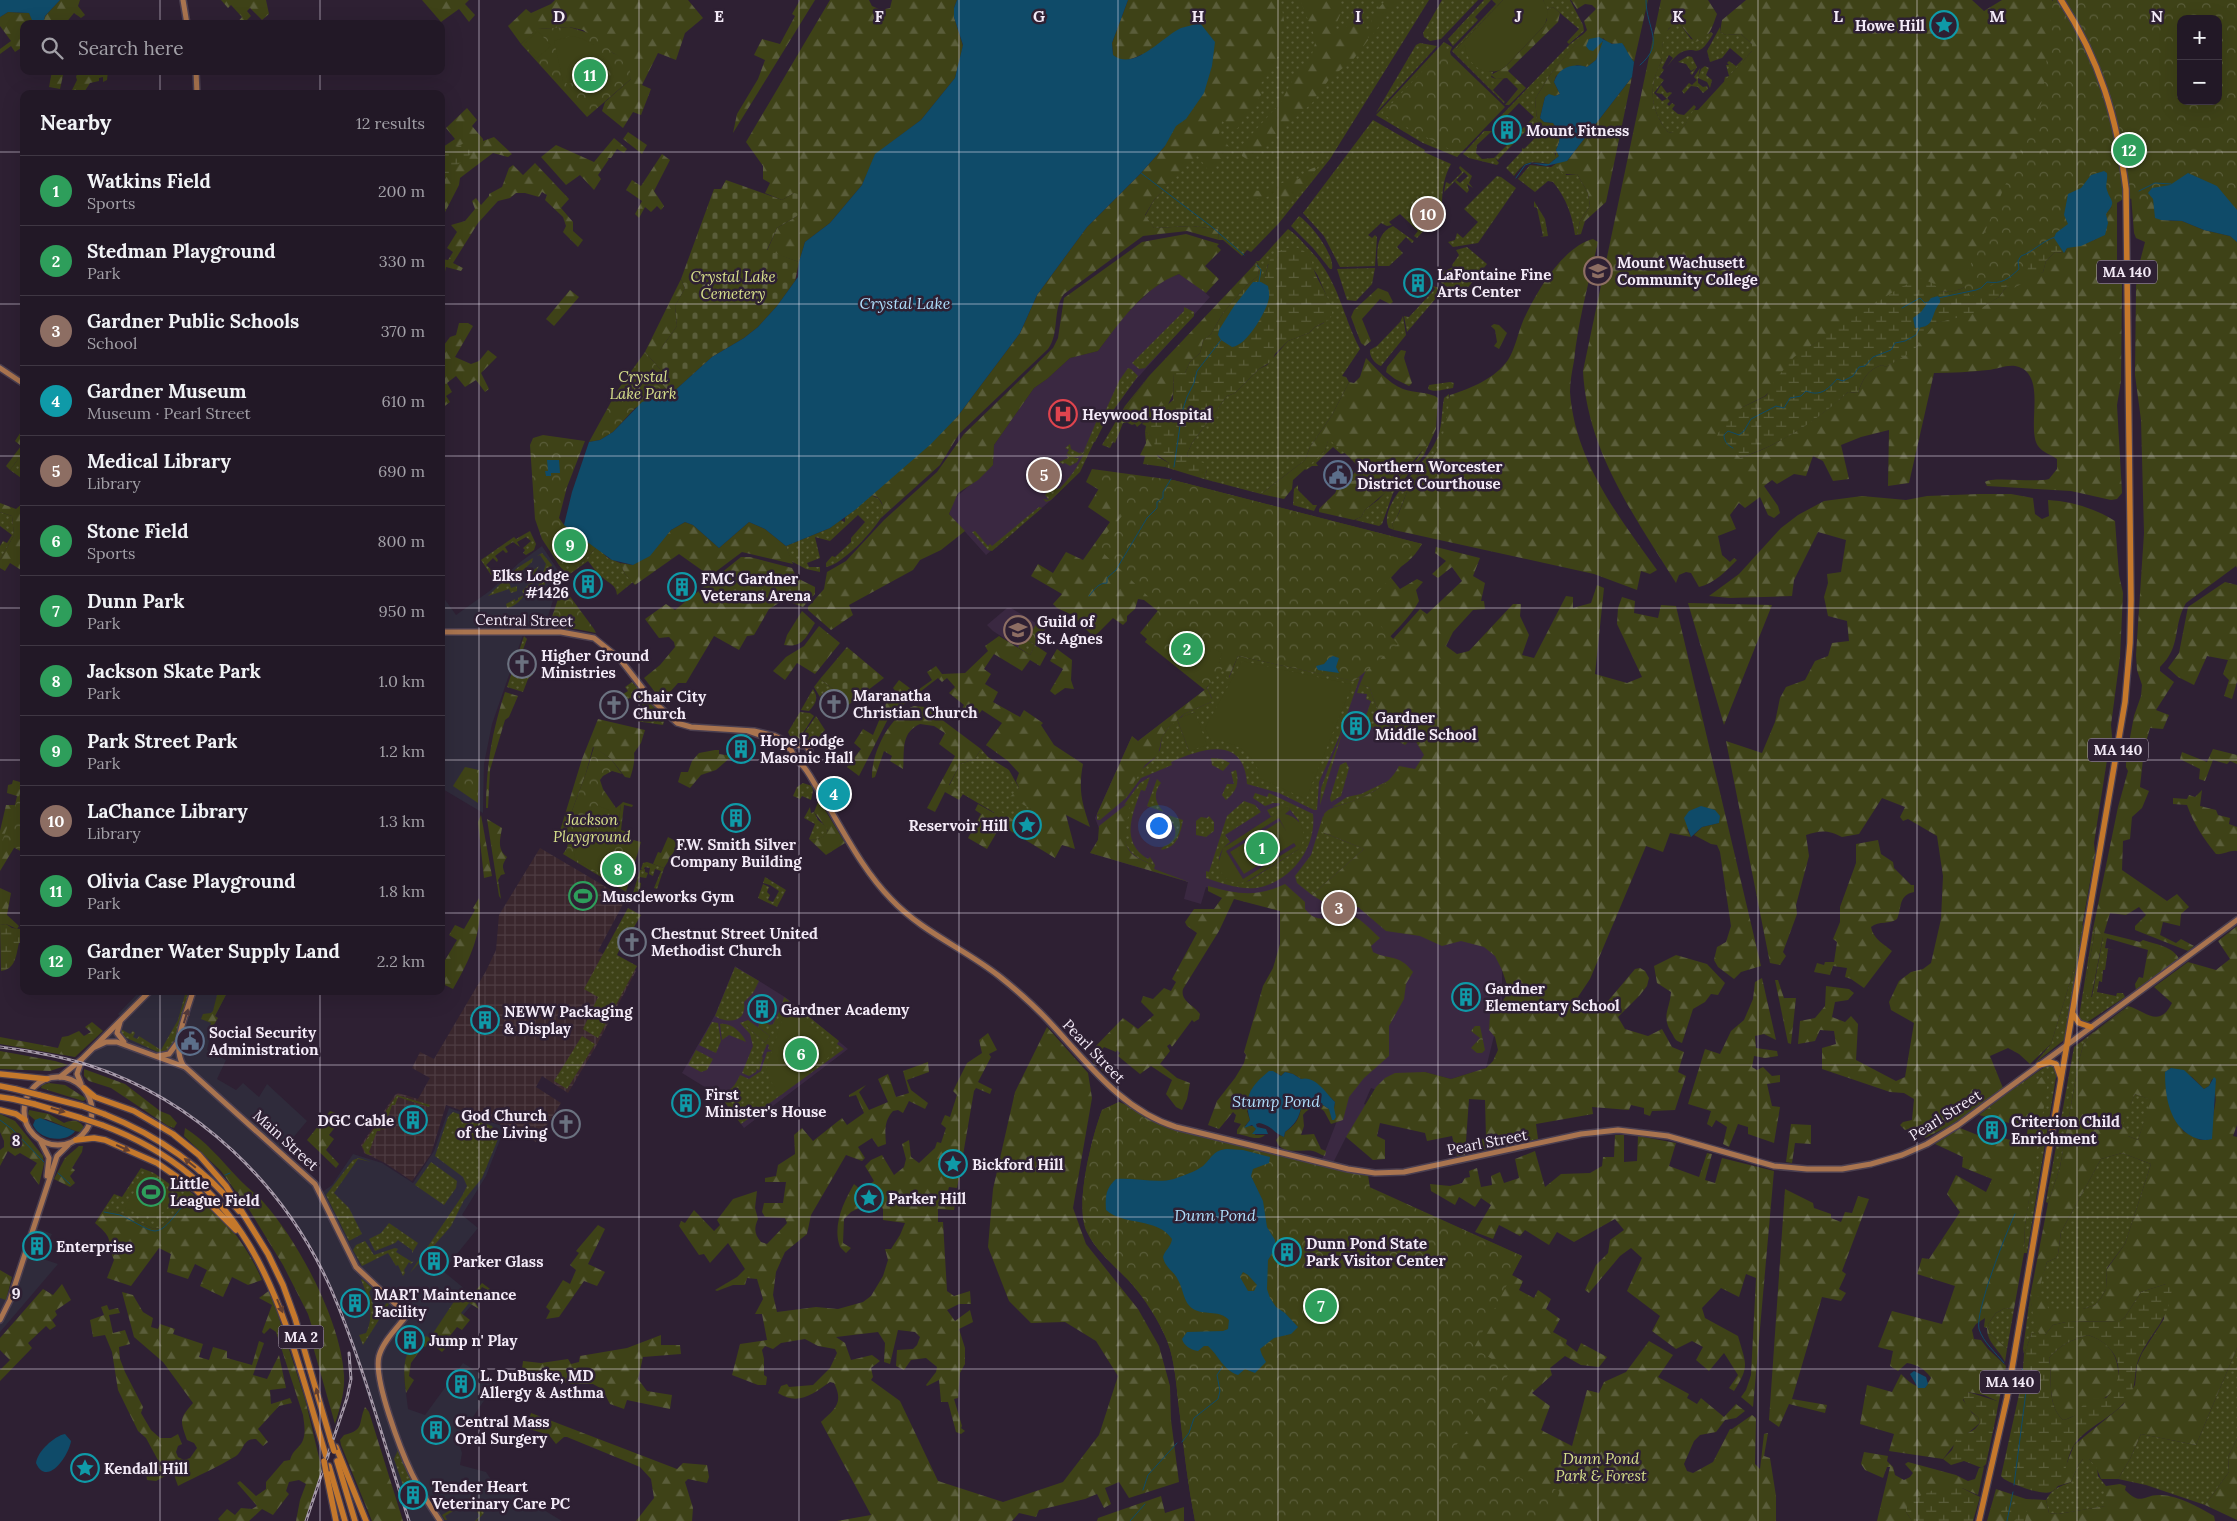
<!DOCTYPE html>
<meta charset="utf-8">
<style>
:root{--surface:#221826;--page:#2a212e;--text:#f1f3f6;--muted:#a2a0a7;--line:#3f3743;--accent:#ea580c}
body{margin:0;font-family:Lora,serif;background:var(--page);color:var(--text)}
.controls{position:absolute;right:15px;top:15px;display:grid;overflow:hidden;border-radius:10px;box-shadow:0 5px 20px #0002}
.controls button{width:45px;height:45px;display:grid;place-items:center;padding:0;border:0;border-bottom:1px solid var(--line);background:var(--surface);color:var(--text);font:25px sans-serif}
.you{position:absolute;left:1158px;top:825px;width:18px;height:18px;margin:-12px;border:4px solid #fff;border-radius:50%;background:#1a73e8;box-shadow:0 0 0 8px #1a73e833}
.badge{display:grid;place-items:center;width:32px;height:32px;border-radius:50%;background:var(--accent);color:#fff;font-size:16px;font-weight:700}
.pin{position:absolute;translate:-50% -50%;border:2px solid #fff;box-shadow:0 1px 5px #0006}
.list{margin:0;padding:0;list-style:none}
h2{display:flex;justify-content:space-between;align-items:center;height:65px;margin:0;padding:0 20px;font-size:21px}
h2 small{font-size:16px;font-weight:400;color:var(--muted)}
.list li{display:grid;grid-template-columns:32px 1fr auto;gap:15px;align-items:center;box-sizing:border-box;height:70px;padding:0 20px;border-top:1px solid var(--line)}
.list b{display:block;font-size:19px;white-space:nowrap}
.list p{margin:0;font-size:16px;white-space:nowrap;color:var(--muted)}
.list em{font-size:16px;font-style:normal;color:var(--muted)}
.icon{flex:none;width:28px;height:28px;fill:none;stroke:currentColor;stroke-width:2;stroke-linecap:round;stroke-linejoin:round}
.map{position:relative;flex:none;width:2237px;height:1521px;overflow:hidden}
.search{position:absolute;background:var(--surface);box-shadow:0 5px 20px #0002;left:20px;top:20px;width:425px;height:55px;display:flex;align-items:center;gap:12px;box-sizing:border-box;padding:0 18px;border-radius:10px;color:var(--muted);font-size:19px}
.panel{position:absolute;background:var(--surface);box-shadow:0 5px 20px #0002;left:20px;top:90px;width:425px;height:905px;border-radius:10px}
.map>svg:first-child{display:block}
.commercial{fill:#2f2b3b}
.industrial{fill:url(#industrial-grid)}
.built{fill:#3a2841}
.grass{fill:url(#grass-dots)}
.forest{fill:url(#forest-firs);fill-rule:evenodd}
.wetland{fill:url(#wetland-marsh);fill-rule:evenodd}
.cemetery{fill:url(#cemetery-stones)}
.park{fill:url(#park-crowns);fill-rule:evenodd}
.pitch{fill:#3e4217;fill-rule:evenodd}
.water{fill:#0f4b69;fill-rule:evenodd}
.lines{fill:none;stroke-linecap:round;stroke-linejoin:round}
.stream{stroke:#0f4b69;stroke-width:1}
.major-casing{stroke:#4b3f50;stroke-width:8}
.highway-casing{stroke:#4b3f50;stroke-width:8}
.major{stroke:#a9744f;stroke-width:5}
.highway{stroke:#c5782b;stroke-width:5.5}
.rail-casing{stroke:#a499a8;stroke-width:3}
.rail{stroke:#2e2033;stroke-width:1;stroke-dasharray:4;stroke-linecap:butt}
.highway-bridge-casing{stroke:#4b3f50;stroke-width:8;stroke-linecap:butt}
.highway-bridge{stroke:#c5782b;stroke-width:5.5}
.oneway{fill:#53393b}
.oneway2{fill:#633f30}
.grid{fill:none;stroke:#f3eaf7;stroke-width:1;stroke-opacity:0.55}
.labels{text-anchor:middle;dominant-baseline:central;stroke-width:5;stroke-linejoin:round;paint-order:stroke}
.shield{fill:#2e2033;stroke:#b8adbc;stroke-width:1}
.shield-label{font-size:14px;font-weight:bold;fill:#f3eaf7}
.poi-label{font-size:15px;font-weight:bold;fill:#f3eaf7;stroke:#2e2033;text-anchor:start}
.park-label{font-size:15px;font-style:italic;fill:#d7e08b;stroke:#2e2033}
.street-label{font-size:15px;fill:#f3eaf7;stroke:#2e2033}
.water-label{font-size:16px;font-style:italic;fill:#afdefc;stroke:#2e2033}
.grid-label{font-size:16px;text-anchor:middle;font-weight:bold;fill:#f3eaf7;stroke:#2e2033;stroke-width:5;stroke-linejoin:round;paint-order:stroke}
</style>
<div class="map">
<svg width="2237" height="1521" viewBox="0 0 2237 1521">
<defs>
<pattern id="industrial-grid" width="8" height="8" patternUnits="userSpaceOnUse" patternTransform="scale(1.25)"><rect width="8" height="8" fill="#3a272d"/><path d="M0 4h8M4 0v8" fill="none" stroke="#4d3c42"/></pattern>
<pattern id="grass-dots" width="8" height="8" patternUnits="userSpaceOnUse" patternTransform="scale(1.25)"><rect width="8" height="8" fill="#3e4217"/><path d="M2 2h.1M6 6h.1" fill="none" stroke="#5a5d3a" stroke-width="1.8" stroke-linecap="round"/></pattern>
<pattern id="forest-firs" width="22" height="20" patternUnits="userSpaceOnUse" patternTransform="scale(1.25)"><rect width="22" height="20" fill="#3e4217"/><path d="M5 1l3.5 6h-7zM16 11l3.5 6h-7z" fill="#5a5d3a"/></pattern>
<pattern id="wetland-marsh" width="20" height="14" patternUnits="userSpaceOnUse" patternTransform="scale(1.25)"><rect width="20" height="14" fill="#3e4217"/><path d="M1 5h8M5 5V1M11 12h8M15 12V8" fill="none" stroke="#5a5d3a"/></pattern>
<pattern id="cemetery-stones" width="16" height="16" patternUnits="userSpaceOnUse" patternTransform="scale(1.25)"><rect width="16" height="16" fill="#3e4217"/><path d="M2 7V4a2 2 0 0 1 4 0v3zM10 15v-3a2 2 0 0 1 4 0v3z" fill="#5a5d3a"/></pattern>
<pattern id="park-crowns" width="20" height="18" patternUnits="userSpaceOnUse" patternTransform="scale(1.25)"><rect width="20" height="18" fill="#3e4217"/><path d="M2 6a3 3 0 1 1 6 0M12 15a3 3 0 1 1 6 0" fill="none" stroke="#5a5d3a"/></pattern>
</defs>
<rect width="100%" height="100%" fill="#2e2033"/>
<g class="commercial">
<polygon points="542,546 561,575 543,632 524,632 492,724 484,764 483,813 441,788 441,594 456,615 491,590 519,563"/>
<polygon points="140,991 228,991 215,1016 218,1018 212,1028 207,1050 226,1060 217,1079 236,1090 243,1083 259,1097 267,1084 307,1121 281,1152 321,1193 332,1185 353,1154 382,1163 413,1183 434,1151 449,1108 505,1127 486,1176 462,1215 478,1228 443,1271 477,1299 454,1325 429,1338 407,1362 404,1377 408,1409 425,1415 463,1363 496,1383 462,1433 459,1443 462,1453 460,1465 486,1472 494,1484 516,1493 562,1521 409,1521 339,1308 313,1254 286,1212 247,1164 209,1130 154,1094 122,1078 88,1065 82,1059 122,1018 118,1014"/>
<polygon points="33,1227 52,1234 40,1258 58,1264 0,1332 0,1298 10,1300"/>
</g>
<polygon class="industrial" points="540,848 623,897 624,900 622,906 598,951 636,971 595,1048 568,1093 542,1076 536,1087 561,1103 536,1142 511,1128 446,1105 431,1154 412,1181 385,1163 364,1153 361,1145 395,1095 398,1093 418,1099 430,1078 412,1068 420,1052 434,1059 486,971 496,950 499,915"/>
<g class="built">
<polygon points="1179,274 1193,282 1210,297 1133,383 1105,422 1076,475 1050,501 986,555 949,514 955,498 993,465 994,445 1034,388 1047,379 1070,358 1098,351 1123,317 1152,289 1168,278"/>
<polygon points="1007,608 1011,608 1046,629 1030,655 993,631 987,625"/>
<polygon points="1223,668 1372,668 1445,789 1502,955 1502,1004 1486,1068 1451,1079 1425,1072 1385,1093 1371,1088 1364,1104 1378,1109 1363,1138 1346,1137 1332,1165 1321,1162 1345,1100 1288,910 1206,887 1201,904 1184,899 1188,882 1090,853 1098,840 1100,831 1095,818 1132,736 1138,741 1205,690"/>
<polygon points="735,966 788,999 848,1049 744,1128 721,1097 682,1073 715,1015"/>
</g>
<g class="grass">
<polygon points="1128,0 1429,0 1330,159 1279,223 1251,252 1247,250 1242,256 1223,240 1219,240 1218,229 1192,226 1154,228 1145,216 1154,200 1169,184 1165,146"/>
<polygon points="1442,0 1478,0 1441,39 1430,41 1424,37 1423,33"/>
<polygon points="1484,0 1491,0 1475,17 1478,20 1453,46 1448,39"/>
<polygon points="1492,0 1503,0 1456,49 1466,44 1490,72 1493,72 1491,77 1496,79 1504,78 1493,90 1505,102 1504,103 1452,51 1496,4"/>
<polygon points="1543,0 1570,0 1583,25 1584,31 1569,44 1567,42 1579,29 1553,7 1547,10"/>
<path d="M1676,24h4l11,15 8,2 12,-9 2,2c-17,29 -16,9 -33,19 -5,3 -10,10 -14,15l7,-10 -4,-3 -7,13 2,2 -5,7 5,3 -10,13 8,8 5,-2 -5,-5 -6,-1 5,-8 6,8 3,-1 2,1 -5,5 3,3 -3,3 2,2 3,-3 3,2 -3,4 6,5 6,1 10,-10 2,2 -14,23 -6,3 -8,-1c-13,-16 -19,-34 -13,-55 1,-6 6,-13 7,-19 0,-13 -1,-27 14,-34z"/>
<polygon points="1720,27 1720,32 1726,35 1741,34 1752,44 1752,51 1724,82 1725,77 1729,76 1726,65 1729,65 1727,63 1729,61 1736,66 1743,59 1730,48 1722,58 1710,62 1707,51"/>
<path d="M1586,32l-34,40 -17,27 2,21c5,3 19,32 19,38l-7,6c-20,-3 -23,-4 -35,12l-8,-8 16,-17v-3l2,1 11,-11 -8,-8 -9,9 -3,-3 19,-19 -15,-14 -20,21 -3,-3 74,-77z"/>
<polygon points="1444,42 1452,47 1450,52 1451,55 1505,107 1457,157 1423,143 1376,115"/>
<polygon points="1420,43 1437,46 1376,113 1416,45"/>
<polygon points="1688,56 1692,57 1697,67 1692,75 1690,73 1696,68 1691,71 1686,64 1678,62"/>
<polygon points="1705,66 1709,68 1706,75 1712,80 1710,88 1707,82 1698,78 1698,83 1703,87 1707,86 1708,89 1703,93 1698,87 1691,86 1684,94 1682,91 1689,83 1692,85 1697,80 1694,77 1700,68 1698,78 1701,69"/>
<path d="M1373,120l52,30 -1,2 27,12c-7,12 -9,27 -9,41l-4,2 4,5 -1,1 -13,-13 -14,14 13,13 -10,11 -3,-2 4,-5 -18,-17 -11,8 3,3 -5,1 -6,-3 -13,12 4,3 3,-3 2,2 -2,29 -35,1 -16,-31 -21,-23z"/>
<polygon points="1484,131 1492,131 1477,145 1476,153 1482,159 1494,158 1509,143 1512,144 1511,141 1514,143 1498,160 1495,158 1499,163 1497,165 1469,158 1463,154"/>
<path d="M1560,161l6,14 11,-1 11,19 2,13 -10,15 -3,14h-2c-3,-21 -9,-37 -22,-53l-5,-1 -13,11 -17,-13 12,-14 21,2z"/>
<polygon points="1460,166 1472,176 1469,183 1473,188 1467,184 1469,190 1467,193 1455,182 1456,180 1460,183 1468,176 1464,172 1444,192 1446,182 1450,184 1462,172 1459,168"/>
<polygon points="1497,176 1501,177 1516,188 1478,243 1453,247 1448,242 1455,240 1457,233 1463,238 1478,222 1464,209"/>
<polygon points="1534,201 1545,219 1548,236 1540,237 1543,236 1537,208 1534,207"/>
<path d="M1299,216c12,8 36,39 33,53h-2l-17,-21 -22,-22z"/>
<path d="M1393,226l21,15 -2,2 -6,-6 -9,10 6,6 -14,13h-11c-2,-16 -1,-33 15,-40z"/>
<path d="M1288,229c6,4 12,10 17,16 34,33 35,65 55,104l-18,27 4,1 3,5 -17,33 -22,32 -5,13 -44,34 -57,-15 3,-9 -19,-13 -1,-3 5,-11 35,-47 8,-3 24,-24 8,-4 21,-24 21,-8 6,-6 9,-4 5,-21 -11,-26 -6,-9 -44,-3 -4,18 -2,-1 -3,-16 -3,-4h3z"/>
<polygon points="1467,247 1487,264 1461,296 1441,283 1440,266 1445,270 1443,272 1453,267 1452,265 1459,255 1456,250"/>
<polygon points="1375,268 1372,284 1356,301 1347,300 1337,269"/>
<polygon points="1433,286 1439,288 1437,297 1407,332 1404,316 1409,317 1435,289"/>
<polygon points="1184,307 1194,312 1194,316 1145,368 1139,369 1132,363 1184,311"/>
<path d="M1403,316l3,19 -25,31c-6,-2 -12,-10 -11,-16l7,-4 23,-24z"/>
<polygon points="1128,368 1131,369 1138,376 1109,416 1104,414 1119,381"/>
<polygon points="1149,376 1118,418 1127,423 1123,423 1115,443 1113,442 1110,448 1102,445 1125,406"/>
<path d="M1450,382l4,1 -1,5c-8,1 -19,5 -25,1l1,-4z"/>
<path d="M1449,394c5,21 -8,55 -22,72 -6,6 -13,12 -17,20 -7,12 -10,29 -18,38l2,6 -5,-2c-13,-22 37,-65 46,-85 8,-14 6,-30 9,-45z"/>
<polygon points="1088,411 1105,422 1095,442 1089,442 1083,455 1079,452 1083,453 1097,420 1087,414"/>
<polygon points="1436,429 1424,455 1393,493 1382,524 1379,526 1355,520 1361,517 1365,510 1378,500 1417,459"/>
<path d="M1328,440l4,1c11,11 29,20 31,37 -11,1 -20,8 -28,16l2,-6 13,-13 -2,-3 5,-2 -1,6 7,-9 -14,-14 -4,1 -8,-7 -17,16 2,3h-6l-6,4 -2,-2 21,-17z"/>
<path d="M1089,442h5l-14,30 -29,28 -5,2 -3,-3 6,1 -4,-5 8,-9 4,3 3,-1c13,-13 22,-28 29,-46z"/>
<polygon points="1070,444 1071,449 1083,455 1073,458 1079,458 1077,462 1070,466 1065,463 1063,464 1059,462 1068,458 1066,454 1072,457 1067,453 1069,450 1065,448"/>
<polygon points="24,451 24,456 20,462 24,467 24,480 10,470"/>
<polygon points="1298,485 1298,490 1313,505 1317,505 1314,511 1293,505 1294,489"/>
<path d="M871,495l8,4 5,9 -1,6c-7,15 -41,51 -57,53v-4l6,-7 3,1 16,-15v-4l14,-16 -7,-7 -28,26 -15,-4 5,21 -13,5 2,4h11v5l-14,-3 -15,-8 -5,-15 44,-18 10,-8 5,2v-5z"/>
<polygon points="1039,507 1042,508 992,551 988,550 972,532 975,531 988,546 990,544 992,546"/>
<polygon points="0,512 12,516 14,535 0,560 0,546 3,541 7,543 12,535 0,526"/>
<polygon points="530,531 536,544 534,550 526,555 523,553 525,550 523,548 531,541 526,537 517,542 520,547 513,542 505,547 508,552 506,553 503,550 495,556 498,560 497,562 493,558 486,565 494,572 492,574 495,578 499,578 495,581 481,560 514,537 516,539"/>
<path d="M597,547l11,11 12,5 5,11 8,8 -16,13c-1,-11 -8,-11 -15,-18 -5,-4 -10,-11 -14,-16l-21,15 -8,-11 6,-7 12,10z"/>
<polygon points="542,553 552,565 541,594 536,593 546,564 540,555 537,556"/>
<polygon points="533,558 532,562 509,582 511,588 517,586 517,591 511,593 509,589 488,596 517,568"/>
<path d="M539,566l-7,12 2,5 -5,2c-3,10 -11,21 -22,23l-1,-4 9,-5v2l3,-1v-2l6,-3 -2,-4 9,-9 -4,-7z"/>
<path d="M1140,633l64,5 25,40 9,-22 116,25 6,-4 -21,60 -20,45 -2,28h-3l-35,-17 -32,-9c-3,-49 -44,-36 -76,-22l1,3 -31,13 -15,20 -26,22h-3v-6l2,1 26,-19 15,-25 14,-12 6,-9 2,-13 6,-9 9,-9 12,32 6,-39 -14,6 3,-4 27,-12 1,-4 -5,-10 4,-6 -66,-40 29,-6z"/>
<polygon points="524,636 527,639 513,676 516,677 518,672 523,674 525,669 533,674 528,679 523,692 507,687"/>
<polygon points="1024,638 1035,645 1030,655 1018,647"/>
<polygon points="820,679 851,703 839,712 835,708 840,701 824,692 820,697 814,687"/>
<polygon points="632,682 665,718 663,725 636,721 637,719 640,719 643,705 637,699 629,698 629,699 620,696 628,691 625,687"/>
<path d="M1360,684l10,4c8,29 17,34 40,52l-5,5 -22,-12v-2l-9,-5 -1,2 -9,-6 7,-21 -5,-2 1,-5 -10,-1z"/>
<path d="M813,689c6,9 3,14 -4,22l-8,-1z"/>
<polygon points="800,712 810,713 814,716 799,739 790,736 788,732"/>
<polygon points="816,716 825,730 813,743 800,739"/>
<polygon points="1343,730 1320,805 1321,788"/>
<polygon points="981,749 988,757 1009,770 1019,788 1016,792 1031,809 1029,817 1022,824 1015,823 997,810 995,813 949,786 960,764 975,759"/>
<polygon points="1211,758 1222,759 1230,763 1223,771 1212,765"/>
<polygon points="1346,762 1349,768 1341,796 1331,802 1330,798 1340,765"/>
<path d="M1236,770c4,13 0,22 -10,30l-4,-5 5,-11h7l-3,-12z"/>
<path d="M1150,777l-5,14 -4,-1c-9,25 -21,52 7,69l2,-2 5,8c-17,-5 -34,-15 -30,-36 1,-10 4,-15 2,-25l-3,1 16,-22z"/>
<path d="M1157,779l4,4c-9,11 -5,21 3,29l-17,-6z"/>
<path d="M1390,780c-16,13 -38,23 -58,27l15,-10 14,-3z"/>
<polygon points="803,783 812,786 813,791 811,800 802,796 800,799 793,796 797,787"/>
<path d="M1255,793l12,4 2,-4 44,21c4,34 -23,69 -57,74 -16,2 -35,-5 -50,-10v-7l3,1 18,-56 17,-15 11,4 6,7 -36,23 5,7c-23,16 -7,47 19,39l50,-32v-28l-11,-14 -17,10 -4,-7 13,-5 -1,-2h-6l-8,3 -12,-8z"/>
<path d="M810,807l1,6 3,-1 4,8 10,8c-1,11 -11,12 -19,11l6,-15 -11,-6z"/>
<path d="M1168,815l15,5c-3,14 -5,27 -22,30 2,-5 5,-4 9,-7 12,-10 1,-21 -2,-28z"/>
<polygon points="1209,816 1214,822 1214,831 1206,837 1196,835 1196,821 1201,817 1207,818"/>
<polygon points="1323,816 1325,818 1324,833 1364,849 1312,895 1297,883 1295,876 1311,855"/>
<polygon points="647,862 664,868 657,889 654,888 661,871 655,869 653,876 649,874 650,868 645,867 643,870 641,869 643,863"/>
<polygon points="645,869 645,872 648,873 646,878 640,877 638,882 641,883 638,904 633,900 633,893 640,870"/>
<polygon points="765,877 786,890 777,907 758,898 763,884 769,887 767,892 770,895 768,900 773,902 779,891 770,885 763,883"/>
<polygon points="628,908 641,915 630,934 627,933 617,955 637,966 598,1038 583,1029 598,997 584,989"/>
<polygon points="2082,925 2084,926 2064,1040 2035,1063 2051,1044 2075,966"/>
<polygon points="2093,929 2095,930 2086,981 2086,997 2092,997 2103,937 2107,937 2105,948 2114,950 2108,949 2105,970 2103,970 2102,982 2099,981 2097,992 2116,996 2117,993 2123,993 2125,997 2086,1023 2081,1020 2079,1017"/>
<path d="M735,967l24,14 -6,12 -9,9c0,2 1,5 0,8 -2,14 -21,12 -29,6z"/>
<polygon points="186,991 190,991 173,1049 164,1054 160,1053 120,1035 119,1028 130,1034 133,1031 135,1033 133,1037 137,1039 139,1036 161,1050 178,1020"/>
<path d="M784,997l55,44 -2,3 7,5 -103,75 -20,-27 -5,-4c13,2 19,-7 24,-18l9,4 12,-8 6,-19 5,-1 -4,-2 1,-4 -2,-1 -9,22 4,-9h1l-4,14 -2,-2 -1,3 -7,4 -7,-3 11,-27 -3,-12 -10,-11 8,-3 -3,5 20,18 5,-7 -12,-9 3,-7 9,5 3,-1 8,-16 5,4h11l-8,-6 -2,2 -5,-3z"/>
<path d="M2128,1006c-12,14 -32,21 -43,36 -3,5 -4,13 -6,18l-19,107 -12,36 -2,-1 28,-155z"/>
<polygon points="712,1022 718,1023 721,1041 716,1053 699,1045"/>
<path d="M720,1024c10,-2 22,8 26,18l-17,-7 -7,5z"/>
<polygon points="582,1036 595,1044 567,1089 554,1081"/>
<polygon points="696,1050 713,1059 707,1070 701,1072 688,1065"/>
<polygon points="2049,1064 2055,1065 2057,1071 2027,1253 2024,1253 2025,1225 2047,1076 2013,1089"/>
<polygon points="2135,1094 2152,1100 2138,1140 2128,1136 2121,1126"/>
<polygon points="397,1095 430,1105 429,1107 398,1097 395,1105 392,1105 384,1130 381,1128 380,1131 377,1131 369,1152 372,1155 366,1154 362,1146"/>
<polygon points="453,1112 492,1126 498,1139 482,1178 464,1200 451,1226 410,1273 462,1196 467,1186 463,1177 435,1156 448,1117"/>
<polygon points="2122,1153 2151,1164 2125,1244 2107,1268 2106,1289 2101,1298 2095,1305 2083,1309 2048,1309 2036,1296 2047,1262 2056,1258 2058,1254 2061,1232 2101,1159"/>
<polygon points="359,1158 371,1162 358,1159 334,1193 349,1208 362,1234 349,1241 326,1195 353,1160"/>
<polygon points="431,1162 457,1181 456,1188 444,1205 415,1185"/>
<polygon points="141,1168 154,1173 171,1185 178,1181 195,1196 159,1228 154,1229 121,1213 104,1209 114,1194 122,1197"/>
<polygon points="389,1223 418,1243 412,1253 412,1250 398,1240 395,1243 375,1251 369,1239 381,1233"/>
<polygon points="365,1241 374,1255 395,1248 398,1249 396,1252 412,1262 414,1261 411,1264 409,1262 404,1270 405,1273 403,1276 398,1265 396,1266 388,1253 362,1266 353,1250 356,1245"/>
<path d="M362,1279l10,9 -3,4 7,22 11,-11 2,1 -26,41 -4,-10 7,-2c9,-18 3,-35 -5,-53z"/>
<polygon points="2030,1297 2036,1326 2040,1335 2032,1333 2024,1354 2023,1349"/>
<polygon points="2005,1308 2014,1309 2007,1349 1989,1333 1988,1324 1996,1313"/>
<polygon points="2237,1348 2237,1439 2228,1457 2229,1472 2205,1505 2146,1485 2118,1479 2130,1459 2141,1434 2196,1445"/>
<polygon points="398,1450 412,1483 403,1485 394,1459"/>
<path d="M2083,1459h6l8,8 1,9 8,10v20l-48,8 -9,-1 -3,-13c7,-12 13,-13 25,-18l8,-18z"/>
<polygon points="472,1497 484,1513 477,1521 475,1521 480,1516 470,1501 445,1516 447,1520 445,1520 442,1515"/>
</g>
<g class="forest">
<polygon points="60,0 80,0 78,6 85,15 81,18 74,13 65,24 43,24 45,16"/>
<polygon points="221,0 266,0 269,14 262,20 250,8 247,11 251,16 247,20 250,24 236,24 242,17 231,5 228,8"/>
<polygon points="422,0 469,0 465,4 475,15 469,22 459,9 441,22"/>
<polygon points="555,0 688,0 703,18 685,33 676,60 658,53 642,85 651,89 641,115 633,112 623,128 602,111 605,102 631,79 624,59 613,53 583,30 569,27 538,29 521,44 508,26 526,9 531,13 551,4"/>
<polygon points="800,0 815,0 733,133 737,114 758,79 765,60 754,55 762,39 780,44 795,16 792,14"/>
<polygon points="830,0 869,0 872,6 881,10 890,8 892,0 957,0 954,8 954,17 963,46 955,78 921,120 876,154 862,185 830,223 805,242 799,262 767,251 777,228 797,216 794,193 782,200 765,193 770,183 763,179 763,166 746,142"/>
<path d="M1128,0h151l2,2 4,25 -6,7c3,18 -5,37 -18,49v12l-24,34 -15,-8 -3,13 11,14c-5,10 -14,16 -19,26l-14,-19 -43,45 -9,15 9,13 38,-2 26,3 1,11 -32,-9 -44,5 -79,58c-12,16 -4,39 -16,55l-89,85 -19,31 -59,53c4,-10 2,-21 -10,-23l86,-78 63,-84 17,-38 50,-68 53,-53 25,-28 11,-20 10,-7 25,-83 -7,-5 -24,-3c-11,9 -47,37 -61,32 0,0 -6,-4 -6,-5l-1,-12z"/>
<polygon points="1300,0 1334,0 1337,5 1344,6 1334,29 1338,34 1354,20 1367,34 1369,39 1352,61 1330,78 1313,102 1248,160 1242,156 1241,146 1281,102 1294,77 1310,61 1316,40"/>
<path d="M1386,0h12l-25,34h-3c-1,-15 6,-24 16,-34z"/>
<path d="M1571,0h77l-14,62 -9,-11 -1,-6 -16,-2 -5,-5 -4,7 2,-3h3l-8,18 -9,7 -10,-2 -21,11 -2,6 6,12 -5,2 -10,1 -5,21 4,4 9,1c7,10 9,15 3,27l3,6 -4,4 1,-7 -4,-1 -11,-29 -4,-3 -2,-21 17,-27 35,-42 -3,-9 12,-12 -4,-4 -7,-1 -8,5z"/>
<path d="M1661,0h47l9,14c-5,13 -7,25 -22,28l-15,-18 -11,4c-7,13 -7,16 -7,30 -1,5 -5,13 -7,19 -6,21 0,39 13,55 19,2 16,-11 26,-22h4l54,-59v-7l-11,-10 -15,1 -6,-3 2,-12 24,-20h226l12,11 18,-11h50l10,14 55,178v67l1,14 4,11 -1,97 -4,24 5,88 -5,6 -6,1 -40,-9 -84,-5 -2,-4c8,-6 50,1 64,-3l8,-10v-10c-7,-5 -14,-6 -19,-13 -12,-18 9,-69 -19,-79 -10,-4 -21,2 -31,3 -17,2 -36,3 -54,3l-25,110 -21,3 1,-56 -28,7 -20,8 8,34 -16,2 -10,-20 -10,-5 -7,20 -12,-2 -17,10 -5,-4 -8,6 14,20 2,7 -6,5 -6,-3 -8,-18 -15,11 -6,-5 -9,12 6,14 -18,7 4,19 8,7 4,-4 3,2c-12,12 -22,23 -38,27l-8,-14 -5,-1 -7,3 -3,8c-41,-66 -89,-132 -93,-212zM2112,207l-6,7 1,16 -12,10 -28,8 -2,5 -10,-1 -9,9 -3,11 -36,14 -8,11 -27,16 -37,10 -35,35 -14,9 -4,-2c-15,5 -19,14 -24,28l-10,-1c-30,27 -68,53 -108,66l3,-51 22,-11 46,-50 19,-12 110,-43 10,1 11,-3z"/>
<polygon points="1553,7 1560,13 1558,22 1508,71 1526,88 1509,105 1505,105 1518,89 1507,78 1496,79 1491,75 1505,67 1543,27 1547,20 1547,10"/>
<polygon points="8,12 29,13 33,20 30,24 24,24 24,51 21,48 15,52 11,46 0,54 0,49 11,41 0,26 0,17"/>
<polygon points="52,71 64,71 60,89 49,87"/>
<polygon points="78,71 108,71 107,80 103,82 103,77 99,78 99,81 90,83 83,94 70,94 77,80 76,77"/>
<polygon points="1632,77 1606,202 1585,221 1581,234 1577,235 1580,221 1590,206 1588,193 1577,174 1563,174 1557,166 1560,161 1567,161"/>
<polygon points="467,108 477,120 472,126 483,139 483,141 494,137 512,154 508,157 493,153 460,178 459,185 441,220 441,145 443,147 455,139 446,128"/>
<polygon points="628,132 647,145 642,154 623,139"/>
<polygon points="614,138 627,149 624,153 617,149 611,158 607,158 609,159 598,175 601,179 594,190 580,175 566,185 541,157 556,145 594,162"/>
<polygon points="662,154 670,160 654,191 664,206 661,210 657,206 651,212 645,207 639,218 635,214 642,201 626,190 632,180 641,186"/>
<polygon points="535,163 569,199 561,208 573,222 573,231 583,240 578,247 563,232 566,226 563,217 545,200 547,195 542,192 539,197 525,193 516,193 510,198 498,201 478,223 453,263 463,268 461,271 446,267 441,291 441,259 448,260 453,252 447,248 457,232 451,225 465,221 475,209 472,201 476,198 481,205 489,196 489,194 502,187 509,168 513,165 523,175"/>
<polygon points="1318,166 1307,184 1288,206 1275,193 1262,199 1249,198 1247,190 1262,191 1290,180 1299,179 1306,171"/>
<path d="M2131,195l22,4 8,21 21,1 22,9 26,6 7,6v326l-1,-2 -50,37c-14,24 -4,43 -26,64v4l14,11 -18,28 13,5 -6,14 -13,-1 -4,14 -5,-1 -3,16 5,2 -3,28 9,4 -7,17 -10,9 -2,22 -7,2 -1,29 45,31 10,-7 12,13 -8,7 -1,12 -17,-4 -3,13 16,8 5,-4 13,7 -6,5 -53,-21v-4l11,-11 -7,-8 -13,8 -16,-2 -6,20 36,9 3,-2c12,4 31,7 36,19l-43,31 -1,-6 4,-7 4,1 5,-28 -45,-13 -12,61 -5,-1v-16l9,-51 -2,-1 25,-122 10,-36 -2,-4v-8l8,-43 7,-20 1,-11 -5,-15 -1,-15 8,-122 -3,-113 -6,-45 1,-87 1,-15 8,-31 -9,-4 -2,-5z"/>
<path d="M1186,234l33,10 -2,2 4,4 -16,16 14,13 -13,14 -27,-19c-35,13 -59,48 -81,77l-28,7 -23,21 -13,9 -40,57 -1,20 -15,15 -20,13 -9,21 16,17 -24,19 -21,10 -7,10 -64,35 4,10 -22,15 -23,-20v-3l16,-18 3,-17 19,-11 38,-41 53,-48 27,-38 89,-86 5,-10 6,-40 78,-56z"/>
<path d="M1593,239l5,3c-9,40 -20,79 -24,119 -2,10 -4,21 -4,31 5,69 48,124 87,178l-7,4 -9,-3 -4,19 -43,-16 -200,-44 -2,-6c9,-10 11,-26 18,-38 4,-8 12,-14 18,-21 16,-21 19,-44 22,-70 22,-7 44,-16 58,-35 7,-11 10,-27 15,-39 12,-27 39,-74 70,-82z"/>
<polygon points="1254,265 1259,268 1258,276 1247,285 1223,313 1211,334 1203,341 1200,353 1190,362 1185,373 1174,373 1173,394 1166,409 1155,407 1149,417 1137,427 1135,424 1132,425 1118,418 1149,376"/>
<polygon points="681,279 685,288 675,306 677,326 660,350 660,369 645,352"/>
<polygon points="1378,288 1388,292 1393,302 1390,304 1380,299 1362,319 1371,341 1365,346 1361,343 1351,317 1354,310"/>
<polygon points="570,290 579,297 554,326 546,319"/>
<polygon points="459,323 468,323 473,326 455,357 471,364 479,361 488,350 497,357 481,373 489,389 485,392 476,380 465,387 456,376 447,383 452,392 446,396 450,402 441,409 441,349 450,337 456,335"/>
<polygon points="1494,324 1499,325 1507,333 1499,349 1494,346 1497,342 1495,330 1491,326"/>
<polygon points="1401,350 1406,351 1404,358 1412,383 1409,386 1395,379 1386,372 1387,367"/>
<path d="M1366,358c12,12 21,24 37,31 10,4 28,3 35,9l-2,31 -8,15 -41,47 -22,19 -4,7 -7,3 -35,-8v-3c14,-13 25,-28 44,-31l-2,-11 -30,-26h-3l-3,10 -32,29 -1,9 -8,10 -23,-5 44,-34 5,-13 22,-32 17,-33 5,1 6,-6z"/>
<polygon points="24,427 24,451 10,470 6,466 21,446 15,441"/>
<path d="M1145,432c14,7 8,12 13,25l11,6 -4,4 -22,-3 2,-8 -5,-1 6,-12z"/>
<path d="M1173,480l249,64c-9,15 -18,22 -34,30l12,15 17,-10 6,3 -7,8 3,11c-9,17 -25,30 -38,46 -9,11 -15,25 -27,34l-116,-25 -10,23 -9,-17 -59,-53 -2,2 -14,-11 -6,-1 -3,10 -8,7v5l-4,4 -10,-7 -19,19 -24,-23 -13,-6 -4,-4 9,-10 -31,-18 7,-12 15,9 13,-21 17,8 27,-38 -22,-15 13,-22z"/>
<path d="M1979,494h32l22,4 2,16 7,5 7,-3 -1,-16c23,1 48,9 67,21l4,54 4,18 -3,64 -9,68 2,22 -6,13 -13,83 1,11 -20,112 -24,78 -21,20 -11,-10 -11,-6 -18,8 13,32 -50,36 -28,14 -6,-12 -14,4 -5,-5 3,-3 9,-2 2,-21 -10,-6 -14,-1 -68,-23v-21l14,-4 -2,-13 -14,-1 -5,11 -17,3 2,-23 15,-3 10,-12 1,-20 23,3 5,4 -6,7 -13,2 -3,15 13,5 6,-6 7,8 -2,36 40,21 9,-4 9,-54 -23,-13 -2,-8 10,-21 12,-9 12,-3 8,-6 10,-44 2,-43 -6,-40 -29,-17 -5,2 -3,-4 5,-10 -23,-9 -23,36 -17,3c-14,-7 -21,-7 -36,-2l3,21 -13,49 1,9 -14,38 3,4 -6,9 -10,-2 -44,-222 36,12 13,-31 5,-24 6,-11 19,-7 10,-19 13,-5 4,-13 17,-2 -2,-20 -19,-5 -4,-19 4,-14 -1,-9 14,-2 5,-32 -28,-8 -24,48 -2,16 -62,2 -21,-2 30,-22 42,-46 17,-13 26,-14 38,-5 44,4 21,-4z"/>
<polygon points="24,502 24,566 21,570 10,563 5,571 0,568 0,560 14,535 12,516 0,512 0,503 16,509"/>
<polygon points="685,522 693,525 719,548 749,522 765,529 786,546 793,564 742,552 710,576 679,554 635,585 625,574 620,563 633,565 671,530"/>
<path d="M1436,547l44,11 -7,18 12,7 -4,18h3l1,8 -12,1 -20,22 -7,14 11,8 12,-3 44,-47h8l-1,12 9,19 -7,20 12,3 32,-62 7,1v11l18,-5 6,-18 7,3 -9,86 32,9 15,-6 -25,-53 1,-16 4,-11 13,4 -1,12 24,5 3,-13 15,1 85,360 -20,6 -7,7 -16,-12 -4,-7 3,-13 9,-5 5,-16 -11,-74 -3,-7 -6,-1 -17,-9 8,-8 17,-4 -32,6 4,8 -21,-4 -7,19 -17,-6 -56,133 -12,18 7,8 12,3 11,-7 27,-32 5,-1 5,3 4,7 -2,8 -7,9 -22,22 7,12 23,7 14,-7 10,18 12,5 -6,20 8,4 -11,34 -23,1 -2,5 -6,-2v-6l-13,-3 -2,5 -37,-3 1,7 -57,10 2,15 -57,12 -2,-11 7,-2 -1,-38 -16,-1 -4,56 -8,1 -5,-20 -25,5 -2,-8 -45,-10 -3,13 8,4v19l-12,1 -27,-23 30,-50 9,-9 10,-5 30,-1 26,7 35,-11 7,-7 5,-11 -3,-13 -6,-7 1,-16 7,-4 12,-19 -7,-21 -7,-14 -11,-9 -23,-6 -19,5 -22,-10 -34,-5 -28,-24 -28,-1 -18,-11 52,-46 -42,-17 2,-18c5,-6 9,-6 17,-9 22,-7 47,-17 58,-39l16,3 9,-14 -11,-18 -3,3c-23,-18 -32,-23 -40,-52l-10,-4 7,-16 53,-59 7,5 35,-33 -10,-14 -14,11 -6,-4 14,-13 -11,-8z"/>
<polygon points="741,557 750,557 792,568 797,578 815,587 815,594 803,607 784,600 769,609 754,635 747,636 739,650 714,636 686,683 678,683 662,701 644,678 660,665 675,647 674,642 669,637 659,638 645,619 666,604 675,610"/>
<polygon points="2225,582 2237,585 2237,682 2232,699 2224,696 2229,680 2223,674 2228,660 2207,656 2194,685 2178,677 2168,668 2179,653 2188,607"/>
<polygon points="1688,603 1772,605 1724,725"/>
<path d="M802,611l13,12c-9,14 -12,25 -31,22l3,-10z"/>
<polygon points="819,626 840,643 815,674 797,663 785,680 773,671 786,657 804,646"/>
<path d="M999,636l31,19 5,-10 12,8 -7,13 -10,-6 -8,11 -28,-17 -10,15 7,5 -6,10 13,8 -5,10 27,15 4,-7 19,13 -2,2 13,20 29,19c-5,26 -1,39 7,63l-24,-12 9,34 -13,-4 -7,13 -54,-33 -14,24 -19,-11 13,-24 -6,-4 3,-6 16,9 3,-4 22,15 8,-4 4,-11 -21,-12 9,-9 -3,-7 3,-8 -11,-12 -22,-16 16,-22 -20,-13 -7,9 -13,-10 2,-4 -15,-12 6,-6 -8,-9 -5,4 -4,-4 -48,37 -31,61 -12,-9 14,-18 -7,-6 9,-14 10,6 15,-36 8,-7 -3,-4 6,-8 16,12 17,-12 -5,-8 9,-6 6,8 23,-1 23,-22 -3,-5z"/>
<polygon points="1057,649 1072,660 1071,680 1074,689 1065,688 1055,695 1050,691 1063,669 1050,661"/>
<polygon points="1207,688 1213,701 1211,702 1184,714 1168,728 1162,737 1158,755 1145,765 1125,796 1104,815 1097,814 1132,736 1138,741"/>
<path d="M505,692l13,4 -9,21 -4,3 -15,50 -2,38h-2c0,-41 6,-77 19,-116z"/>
<path d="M914,706l11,1 56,42 -6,10 -15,5 -11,21 14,9 -4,6 -14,-8 -10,20 -8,-4 28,-52 -16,-12 6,-11 -11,-7 -14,-2c-20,9 -15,27 -17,45l-13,-8 2,-5 -8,-5 -9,26 -3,1c-1,-25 18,-63 42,-72z"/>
<path d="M598,719l47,11 -4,13 -7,10c1,8 -1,17 -4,25l-5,-1 -14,-18 -18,-12 -7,26 -23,62 -4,-1 23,-75z"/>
<polygon points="2213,749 2237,755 2237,764 2230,761 2227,764 2213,760 2205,781 2199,779 2200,769 2180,759 2182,752 2207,762"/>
<polygon points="715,750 719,750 719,754 732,756 716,770 701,775 690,788 678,782 681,772 688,772 692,761 699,753"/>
<polygon points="21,770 24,771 24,802 14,848 0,871 0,831 6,805 15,805 17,796 7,793 8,785 12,784 13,780 20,782"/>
<path d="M2202,790l-2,16 16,4 2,5 12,3 -1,6 8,3v24c-8,-1 -13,4 -21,3 -13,-16 -22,-30 -29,-49l-14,-1v-6l14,1 2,-4 6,2z"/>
<path d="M819,800l26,43 -19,12 -17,-16c8,1 15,0 19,-9l-14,-18z"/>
<polygon points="623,802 633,805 632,807 624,805 621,830 627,832 630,839 617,836 621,804"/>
<path d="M1127,804l3,3c-6,31 -13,47 25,58l-1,4 35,13 -99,-29 8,-13 1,-14z"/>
<polygon points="481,815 492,876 484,878 478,822"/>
<path d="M487,819l15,9c-2,12 -5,21 5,29 -5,8 -5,9 -2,17l-4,1 -3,5 3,19 -2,-3z"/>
<polygon points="668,837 679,843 664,868 653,864 658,852 661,853"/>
<path d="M1878,840l3,14 12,8 1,6 17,17h3v7c-16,3 -12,16 -17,27 -7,6 -18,1 -26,8 2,12 13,17 21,24l-28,37 -13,-9 -6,-2 2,-9 -14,-2 -3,9 -16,-3 3,-9 7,2 1,-3h9l3,-20 -4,-3 7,-17v-15l16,-44v-19z"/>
<path d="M1285,884l20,18v7c16,20 28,2 47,7 10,3 21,16 28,22l-9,8 2,6c18,9 25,1 40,20l-7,12 -2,15 -15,27v30l-25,22 -15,19 -6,23 -12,4 -7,-13c-7,-6 -16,-3 -21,4l1,11 -3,9 13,-1 7,15 5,2 -1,5c-4,-1 -8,-4 -12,-5 -12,-2 -32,5 -37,-11l4,-5 4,2 1,-5c10,-7 14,-12 16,-24l19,-5 9,6 5,-1 1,-6 -7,-7 -35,-21 -8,-2 -4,4 -4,-3 -30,38 3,9 -5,6h9l2,3 -1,6h10c-8,7 -18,0 -28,-1v-4l4,-6 -7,-2 2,-7 -3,-3 -14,17 -11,-4 9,-24 18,-23 9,-15 2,-8 -2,-3 19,-66 10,-18 7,-24v-33l-46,-12 -15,32 -36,58c-3,12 11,16 17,25l-1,5 -5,3 -2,-2 -20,27 -2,-3 -3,2 3,5 -10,13 17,14 13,5 -3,16 -5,11 -6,-3 -10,-13 6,-14 -21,-14 -11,8 -22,-18 2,-3 -3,-3 -1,2 -12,-5 -9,11 11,13 -1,2 -11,-10 -3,-8 2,-6 30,-31 15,11 16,-14 -13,-13 2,-6 10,3 11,-11 7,3 5,-9 -4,-3 25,-46 -10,-7 -2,-4 9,-13h20l8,-11 -14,-7v-5c30,8 47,12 77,-2z"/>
<polygon points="0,888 11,893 7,915 19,926 17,929 6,924 0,925"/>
<path d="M479,898c4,35 -9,61 -26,91l-12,-6 4,-11 -4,-5 16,-27 -8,-5 6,-10 9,4 11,-19 -2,-2z"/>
<path d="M2237,926v199l-4,11 4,1v211l-41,97 -55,-11 -11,25 -12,20h-17l-5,-12 -7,-8h-6l-4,5 -8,18 -13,4 16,-41 49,-40 12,-20 2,-20 5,-12 22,-34 2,-35 -25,8 -16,25 -5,4 -54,1 -13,3 -8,10h-5l-5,-9 -5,-29 18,-94 12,-36 19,-107c2,-5 3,-13 6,-18 11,-15 31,-22 43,-36 18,5 31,23 44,-3l-18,-16 34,-25 28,8 14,-11 -12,-18zM2171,1068l21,9 12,12 5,-3 3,-7 4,3c-3,7 1,15 -1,23 -2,12 -4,23 -7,35h-8l-17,-9 -17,-59zM2135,1094l16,6 -13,40 -10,-4 1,-6 -7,-4zM2122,1153l29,11 -26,80 -18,25 -1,20 -5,9 -6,7 -12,4h-35l-1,-10 -10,-3 10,-34 9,-4 2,-4 3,-22 40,-73z"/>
<path d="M1676,955l31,9 18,19 -7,12 -7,-1 -6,8 -12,7 -11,34c-5,-2 -7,-3 -9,-8 -13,-19 -3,-25 -2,-43l-14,-9 -3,-17z"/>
<polygon points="1762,978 1776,1040 1764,1034 1755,1036 1756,1048 1777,1051 1778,1056 1765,1058 1754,1056 1752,1067 1757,1070 1763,1067 1772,1076 1780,1075 1780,1082 1767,1084 1772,1106 1780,1107 1774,1143 1748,1134 1748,1127 1738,1124 1729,1147 1723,1144 1727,1127 1716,1120 1712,1127 1707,1124 1711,1111 1688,1104 1705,1049 1720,1054 1731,1031 1744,1020 1753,999 1755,982"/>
<polygon points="1778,980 1784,998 1796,998 1791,1044 1788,1043 1775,980"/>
<polygon points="218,991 228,991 215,1016 218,1018 212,1028 210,1026 211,1023 201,1019 203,1014 211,1013 213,1011"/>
<polygon points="92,1022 103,1031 75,1057 0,1044 0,1037 58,1048 62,1037 68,1036 79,1031 84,1036 91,1032 85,1027"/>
<path d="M1047,1027l41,46 4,25 -19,110 13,36 52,65 21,37 11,40 1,34 8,62 -50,16 -10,-16 -14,6 6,16 -7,4 -7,-14 -12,5 -46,11 -3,7 -17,-4 -7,8h-175l34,-6 -50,-93c14,-13 23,-19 13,-39l-4,-1c-17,12 -32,24 -52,11l3,-7 6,-2 2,3 24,-2 17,-17 7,-15 -2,-4 -17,-3 -13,-7 -24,4 -8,6 -8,-3 -3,4 2,9v16l3,2 -1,8h-8l-26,-10 8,-31 27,-4 -5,-26h-7l8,-15 -6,-20 -10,-1 -2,7h-12l-16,6 -2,-1 22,-13 8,-8 -17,-26 -18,20 -6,-9 -5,1 -20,-29 2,-5 4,2 9,-13 20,21 6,-6 -3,-5 16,-21 24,-8 -2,17 3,11c-4,9 -4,15 3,23l6,2 20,-21 -2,-5 -20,-1 -3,-5 2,-9h19l3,-21h-21v-4l11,-2 2,-11 17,-11 -1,-19 8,-7 11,13 29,-23 5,7 17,-12 -8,-18 -7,2v-2l17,-10 -7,7 10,18 19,-8 -10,-23 10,-5 8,23 13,-4 -6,-22 25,-9 1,10 -22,8 4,10 17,13 -3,6 -16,-8 -6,12 -5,-3 -5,1c-9,10 -8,20 -7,33l-8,3 -6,-9 -14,9 7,11 -3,3 -16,-6 -35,60 -4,19 -22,18 -9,20 -3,23 4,17 39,-5 22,2 25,-7 8,-6 12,-20 5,-16 -3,-11h6l9,-14 5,-12 -22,-3v-11l-3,-4 -21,3 -8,4 -7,7 -1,24 8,5 -5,5 -6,-6c-8,-21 4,-46 14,-63l8,7 12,-10 -9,-15 6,-6 11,-5 12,20 10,-8 2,-8 -4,-15 7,-4 2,17 8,6 16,-15 2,-6 4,1 5,-15 -5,-4 4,-9 5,2 7,-22 -4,-4 14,-28 15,-10 -3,-13 9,-7 9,17 -8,4 2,3 -13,25 14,7 -2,5 -14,-6 -2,3 -11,64h-4l-4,10 6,3 -4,20 -8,-1 -4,14 10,3 -1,6 -16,-1v13h5l4,69 7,5 16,-5 1,13h-12l-12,6 8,11 15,-11 3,12 -14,7 6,19v16l-5,9 -2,25 -4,1 8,27 -1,2 4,3 -4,3 -5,-2 -8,-30h-7l-2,-22 -12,6 -1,-1 10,-13 1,-5 -11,-9 -15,2 -7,10 -8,-4 1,-16 16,-1 4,-4 3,-8 -5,-5 -17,-2 -8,34 -6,-2 1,-19 -7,-11 -42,5 9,6 6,17 21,-5 8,6 -9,7 2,9 -2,3 29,21 38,80 65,21 60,-20 36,-47 19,-59 -22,-35 -31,-19 -34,1 -22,-22 -21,-54 5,-58 22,-97z"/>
<polygon points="0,1051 55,1061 68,1065 50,1071 0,1069"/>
<polygon points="84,1069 125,1084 160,1111 170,1115 177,1123 174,1128 168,1126 111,1088 89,1081 84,1076"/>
<path d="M2047,1075l1,6 -23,144 -1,28 -10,56 -9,-1 -9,5 -8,11 1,9 18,16 -2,13c-6,-13 -18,-19 -18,-34l-3,-1 1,-9 -9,6 -4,6 2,9 7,1 7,9 18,17 -9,45v-10l-13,-6 -16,-3 -5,8 9,13 6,4 2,6 -27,23 -10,13 -54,-8 5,-17 -34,-10 7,-39 25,7 9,-18c7,7 13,13 24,14l6,-10c-6,-9 -13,-13 -24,-15l-9,8 -8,-5 3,-15 -15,-4 14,-36 50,13 13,-38 -38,-12 5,-16 7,1 31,-47 -13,-18 9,-19 30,17 6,-13 -30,-12 1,-10 -28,-13 25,-16 35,14 8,-4 22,6 3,-16 -49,-13 34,-26z"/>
<polygon points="49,1083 65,1085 87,1099 83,1101 41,1088 42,1085"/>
<path d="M1119,1102l102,40 144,43 157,71 -10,19 11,6 -4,9 15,8 4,-8 13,9 -5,10 14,10 -7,13 14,8 -1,4 11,8 4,-9 26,14 -8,10 -18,-2 -16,-9 -15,12 2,7 -20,18 18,13 -9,24 31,16 15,-56 12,3 5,-11 22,-10 23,-31 24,14 -15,22 31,17 -2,4 10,6 4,-6 23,19 12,-13 9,7 -9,7 -11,2 -9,12 -16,3 -6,6 -10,23 3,7 6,2 20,-11 17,-33h2l20,-14 4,3 -1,46 5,5 4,-35 4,-1 -4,23 6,2 6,38v25h-581c-7,-35 -11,-70 -15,-105 -3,-22 -4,-46 -10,-67 -6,-20 -21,-44 -34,-60 -15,-19 -38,-34 -49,-57 -13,-26 5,-95 15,-122z"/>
<path d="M29,1110l20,4 15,9c8,-3 14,-4 20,4l-4,5 -5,-1 -29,-12 -11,1 -7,-6z"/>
<polygon points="330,1111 339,1114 335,1118 339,1122 329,1135 334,1139 326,1150 339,1164 336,1168 307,1140"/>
<polygon points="0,1114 15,1121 43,1156 44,1164 39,1185 30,1173 37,1163 20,1153 15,1156 8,1151 0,1166 0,1150 4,1147 4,1141 0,1132"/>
<polygon points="1791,1124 1811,1125 1811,1144 1795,1143 1792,1163 1786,1162"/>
<path d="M185,1128c20,12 37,33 53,50 8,9 19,16 27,26 35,40 76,118 79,171 1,17 -4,33 -9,49l-21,-74 -1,-20 -5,-16 -25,-49 -33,-54 -29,-40 -37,-35z"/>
<path d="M1615,1135h9v27l13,-1 1,-25 38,7 -7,23 30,11 8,-24 5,1 -7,26 10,3 7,-25 52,13 -21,236 -12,-10 5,-7 5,-15 5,-97 -10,-4 -7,23 -18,-9 -19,20 3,10 33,18c8,29 12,29 -4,55l-5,-3 9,-13 -14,-22 -15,18 -13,-11 7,-13 -11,-6 -16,8 -24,-18 8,-15 -33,-25 15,-33 -11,-10 -11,8 -31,37 -4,-3 11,-25 12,-12 2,-13 14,-10 -9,-11 -41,23 -17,-10 -8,13 -24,-15 -5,6 -21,-11 -6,14 -18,-7 16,-27 -10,-7 -6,9 -16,-10 -4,8 -24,-14 -1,-7 20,2 12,-3 3,-5 5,-1 -1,-6 8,-3 4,19 11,-2 -1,-9 9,-4 4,11 15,-5 -4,-19 20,-8 10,36 16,-13 29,-1 12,-7 1,-9h11z"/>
<polygon points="79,1146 83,1146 82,1152 72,1168 75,1170 70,1176 75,1183 70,1187 54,1179 65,1158"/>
<polygon points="1785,1189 1813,1203 1814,1208 1831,1214 1831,1218 1841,1222 1845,1212 1852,1213 1858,1196 1869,1199 1842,1271 1846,1274 1839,1289 1846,1293 1841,1301 1822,1297 1792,1399 1827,1405 1825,1413 1789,1404 1779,1427 1769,1420"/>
<path d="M195,1196c31,21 52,50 67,84l-14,5 -16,-8 -9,20 -23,-11 7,-16 -12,-6 -7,15 -21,-7 4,-18 -12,-6 -28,38 -24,-8 7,-18c-9,-22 2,-19 -19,-37l9,-14 17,4 33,16 5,-1z"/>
<polygon points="598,1225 605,1229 588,1264 605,1272 597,1286 584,1281 559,1317 546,1319 550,1311 546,1307 563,1280 570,1284 576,1270 570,1265 579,1253 576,1251"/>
<polygon points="0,1270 12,1277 6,1300 0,1298"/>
<path d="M482,1283l8,6 -2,1 -6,-3 -8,13 5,9 -10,-6 -8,10 9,7 -8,10 -5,-3 -8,10 -3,-2 -6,7 6,6 -4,4 -13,-10 -4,5 -2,-1 -12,17 -2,13 5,4 -8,13c-2,-18 -5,-38 10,-51l6,1 4,-7 4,2 27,-41 -6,-5 1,-2 9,5 12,-1z"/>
<polygon points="62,1284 71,1300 55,1311 57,1315 52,1320 56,1326 50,1330 46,1326 28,1343 32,1348 0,1381 0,1370 10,1360 0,1350 0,1338 43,1289 53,1295"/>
<path d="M270,1290l35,109 17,71 -17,51h-9l4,-21 6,-16 -7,-4 -10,2 -3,9 3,3 -16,21 -11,-6 -13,12h-29l-2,-2 9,-10 8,6 6,-7 11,1 5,-3 -20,-23 3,-2 16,15 10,-7v-7l18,-21 6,-1c3,-11 10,-12 13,-20 3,-8 1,-17 0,-25l-27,-83 -6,-4 -6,6 -2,-2 10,-27 -13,-7z"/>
<path d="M122,1292l11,3 10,17 10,6 -2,9 7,2 2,-5 15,5 -2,5 30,10 -4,13 10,3 4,-13 14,4v7l25,7 7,-24 5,2 -11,32 14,4 12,-24 7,33 -16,2 1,14 19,-6 2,5 -13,3 -21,23 10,13 -5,4 -7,-7c-13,-1 -12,11 -20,17 -18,11 -39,20 -58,30l-5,-14 -17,9 -9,-1 -1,-7 14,-9 -14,-26 -8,-7 -20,-41 -6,-38 -7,-17 -12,2 -3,-17 14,-5 -3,-8 6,-2 2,5 9,-2 2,5 -11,2 4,18 12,-3 5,14 -11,3 1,12 5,13 18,35 -2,6 10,17 9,8h11l7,-4 4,10 -4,2 -2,6 2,5 6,3 6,-2 7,-10 -3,-5 -7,-3c-7,-20 -8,-21 6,-37l-30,-41 -29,-25z"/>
<polygon points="661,1335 661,1345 680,1345 681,1354 643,1357 638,1379 647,1391 672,1395 670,1409 627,1400 624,1409 610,1404 602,1389 593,1384 571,1384 522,1369 523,1361 541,1363 568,1359 571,1364 579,1362 580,1356 627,1348"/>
<path d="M2088,1335c18,6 28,16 30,35 1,7 1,13 -3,19 -6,8 -41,29 -52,31 -17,-16 -10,-41 -14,-62 11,-13 22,-18 39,-23z"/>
<path d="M365,1407l4,5 34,109h-31l-31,-76 -1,-5 4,-5c21,-5 14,-12 21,-28z"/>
<polygon points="531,1413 677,1469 683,1463 707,1465 709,1477 707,1483 688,1479 685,1482 693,1508 692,1521 636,1521 654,1498 651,1479 640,1467 567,1437 564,1437 556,1444 549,1435 526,1428"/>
<polygon points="2237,1439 2237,1520 2205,1505 2229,1472 2228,1457"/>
<polygon points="1864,1452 1888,1456 1887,1461 1893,1467 1895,1475 1904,1480 1910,1477 1913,1473 1905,1464 1908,1462 1956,1475 1968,1481 1975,1479 1979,1468 1984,1467 1978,1495 1962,1488 1906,1512 1912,1521 1877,1521 1890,1467 1887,1467 1883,1478 1865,1470 1861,1464"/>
<path d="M2120,1484l6,2 -1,4c17,17 18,4 36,5 19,1 37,12 53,21l1,5h-228l9,-32 30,10 20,1 3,13 9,1 47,-8 1,-20z"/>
<polygon points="1161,1496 1165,1513 1184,1507 1184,1521 1097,1521 1098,1518"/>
</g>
<g class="wetland">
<path d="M465,143h7c4,14 -11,17 -18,25 -5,4 -9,12 -13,17v-32z"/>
<path d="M2112,207l-6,7 1,16 -6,8 -34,10 -2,5 -10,-1 -9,9 -3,11 -31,17 -5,-3 -8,11 -27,17 -36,9 -23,28 -27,16 -4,-2c-15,5 -19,14 -24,28l-10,-1c-30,28 -68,53 -108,66l-8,-8 -12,-3 -4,-8 2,-6 16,-19 9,-7 23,-11 10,-17 18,-22 105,-69 22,-10 13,6 6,7 10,1 11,-3z"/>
<path d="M1294,247l8,2 10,11c0,17 21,38 20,55l-3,5 -14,7 -6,6 -21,8 -13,13 -3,7 -13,8 -24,24 -8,3 -35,47 -5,11 1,3 18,7 1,6 -3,9 -39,-12 4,-4 -13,-9c-2,-11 0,-16 -11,-22l1,-6 -4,-2 13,-17 9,-2v3l9,-8 1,-27h11l5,-11 10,-9 3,-12 8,-7 12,-21 24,-28 11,-9 1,-8 -5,-3 2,-3 6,7v11l2,1c6,-22 4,-30 30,-34z"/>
<path d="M6,924l6,4 8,1 4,4v8l-5,2c-3,12 -3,26 -18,28l-1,-46z"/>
<path d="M2166,1284l6,1c-1,37 -26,50 -35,79 -3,11 -1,24 -8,33 -14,20 -42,29 -55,48 -9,13 -7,39 -23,47 -9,4 -39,-8 -47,-13l-3,-3 21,-95 2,-27 8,-21 13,2 8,-10 13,-3 54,-1 5,-4 16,-25zM2088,1335c31,10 41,40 18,63 -6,1 -11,-1 -17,2 -13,8 -7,16 -26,20 -17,-16 -10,-41 -14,-62 11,-13 22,-18 39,-23z"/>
<path d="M1968,1392l29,9v11l-11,52 -4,4 -18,-7 -13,4 -8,-6 9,-9 4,-10 19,-11 5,-6 -2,-6c-8,-6 -15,-12 -15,-24z"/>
<path d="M1951,1487l11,1 18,9 -7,24h-61l-6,-9 1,-8c14,-10 27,-16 44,-17z"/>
<path d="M2020,1503c8,5 7,10 5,18h-11l2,-2 -1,-4h-11l-4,-3 8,-7z"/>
</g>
<g class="cemetery">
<polygon points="726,180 782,200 794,193 807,196 797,216 777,228 767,250 799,262 795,281 777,306 758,327 744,338 712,357 671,394 660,382 660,350 677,326 675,306 685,288 681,279 714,189 721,189"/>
<polygon points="847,647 884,678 851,703 820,679"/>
</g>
<g class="park">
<path d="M2053,0h184v235l-72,-32 -40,-5 -79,48 -17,17 -4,19 -13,7 -13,-8 -28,16 -9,-13 80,-183zM2181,19h37v82h-37z"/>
<polygon points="569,27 595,35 613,53 624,58 629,64 631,79 587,117 521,44 537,29"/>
<polygon points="1443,49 1501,107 1457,153 1385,116 1383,113"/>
<polygon points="645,352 660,369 660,382 671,394 635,408 613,432 600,440 589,442 617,391"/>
<polygon points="543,435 585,441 567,487 559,518 564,525 597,547 577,568 565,558 559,565 542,539 535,519 530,445 533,438"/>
<polygon points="1092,469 1173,480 1422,544 1363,608 1398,644 1354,681 1222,652 1219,662 1223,668 1205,690 1145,642 1147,639 1140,633 1160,608 1096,546 1129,508 1086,482"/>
<polygon points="563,587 594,629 596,633 576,629 552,628 549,626 561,590"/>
<polygon points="1036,624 1045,629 1035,645 1025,638 1024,635 1026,631 1031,633"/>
<polygon points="594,747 611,759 622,774 612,771 603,776 600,780 603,789 616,808 621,804 617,836 641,842 626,892 563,854 567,848 569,838 563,835 586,773"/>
<polygon points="465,767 479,770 478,803 453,786"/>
<polygon points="24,783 24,853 2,841"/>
<polygon points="748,1020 770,1036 765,1043 744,1024"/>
<polygon points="1475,1026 1480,1026 1485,1050 1482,1053 1477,1053 1471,1048 1480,1038 1471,1031"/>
<path d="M1119,1102l31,20 39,12 179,41 2,13 4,2 148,66 -48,92 37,23 -62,84 111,36 -5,14 -11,16h-349c-7,-35 -11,-70 -15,-105 -3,-22 -4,-46 -10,-67 -6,-20 -21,-44 -34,-60 -15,-19 -38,-34 -49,-57 -13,-26 5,-95 15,-122z"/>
</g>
<g class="pitch">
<path d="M1503,0h40c6,9 6,18 0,27l-38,40c-18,13 -39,-2 -40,-22l-6,7 -3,-3z"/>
<polygon points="538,31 551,46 536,59 524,44"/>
<path d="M571,36c22,4 33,15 37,37l-40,11 -5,-3 -9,-40z"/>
<polygon points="1194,644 1210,646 1222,653 1219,662 1201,681 1197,680 1172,660 1185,648"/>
<path d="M1242,661l108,23 1,4 -45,111 -47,-21c-1,-2 -1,-5 -1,-7 -5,-20 -29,-32 -47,-31l-6,-12z"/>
<polygon points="1195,712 1207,745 1189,751 1177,719"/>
<polygon points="593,804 609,810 604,828 587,822"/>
<path d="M1288,806l2,4 -5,4c17,4 24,20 14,35l-53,33c-14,3 -25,-4 -28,-18l5,-16zM1279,818l7,13 -6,-10 -50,31 14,22 50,-31 2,3 -53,33 -17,-28z"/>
<path d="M590,827c23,5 23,32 14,49l-29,-17 -1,-5z"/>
<polygon points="615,856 622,858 625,864 624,874 615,878 609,875"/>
<polygon points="792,1011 829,1042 833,1049 830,1056 781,1095 771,1082 766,1069 783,1017 786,1012"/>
<polygon points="144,1175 147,1175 175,1198 164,1212 144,1216 125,1208"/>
</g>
<g class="water">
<polygon points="0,0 60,0 45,16 43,24 30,24 32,20 29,13 8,12 0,17"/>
<path d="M957,0h171l-16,43 1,12c21,17 50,-19 68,-27 6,-2 13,-3 19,-5l15,19 -3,24 -8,27 -18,26 -10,7 -11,20 -25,28 -53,53 -50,68 -17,38 -63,84 -26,27 -76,66 -25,18 -44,18 -21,-17 -16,-7 -30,26 -26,-23 -8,-3 -14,8 -21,26 -17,9 -21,-5 -48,-35 8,-33 17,-50 11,-2 13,-8 29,-30 29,-8 41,-37 32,-19 14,-11 19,-21 21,-29 1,-15 6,-20 25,-19 32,-38 13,-31 46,-34 34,-42 8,-33 -9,-28v-9z"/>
<path d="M1599,37l13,7 10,-1c4,5 7,13 12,19l-2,15 -65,84 -21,5 -15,-3 18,1 10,-8 -3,-6c6,-12 4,-17 -3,-27l-9,-1 -4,-4 5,-21 4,-3 6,2 5,-2 -6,-12c5,-15 18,-19 33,-15l9,-7 7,-19 -10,10 -4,-1 -3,-4 3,-7z"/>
<path d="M2104,171l3,2c1,6 -2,12 0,17 4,13 10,10 -1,24l2,9 -3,12 -24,11 -14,2 -3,5 -10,-15 2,-5 12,-9 -4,-9 4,-21 13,-6 10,-13z"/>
<polygon points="2188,173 2217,186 2237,210 2237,242 2230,236 2204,230 2182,221 2161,220 2155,218 2153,199 2148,193 2152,188 2170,185"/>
<path d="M1253,282h8l7,4c1,5 2,11 0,16 -4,13 -22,44 -36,45l-11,-7 -3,-5 1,-5 15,-24z"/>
<path d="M1938,296c4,6 2,6 -1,11 -7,13 -3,20 -22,21l-2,-10 8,-6 10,-14z"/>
<polygon points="547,460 559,460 560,473 551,473 551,476 546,476 545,471 548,471"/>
<polygon points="1333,656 1339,658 1336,667 1339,673 1318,670 1316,666 1324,664 1329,658"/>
<polygon points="1701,806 1715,810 1720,816 1719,823 1702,827 1691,837 1684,818 1689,811"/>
<path d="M2171,1068l13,2 20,19 5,-3 5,-9 2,2 -4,60c-7,2 -12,1 -19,-2 -24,-12 -28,-41 -28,-65z"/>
<path d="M1269,1071h4l8,5 4,-4 8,2 8,5c14,-4 25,14 34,23l-1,6 2,9 -2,3h-2l-3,-11 -9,-6 -19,5c-3,12 -6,16 -16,24l-1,5c-12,-5 -11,-11 -25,-14l-3,1 1,3 9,2 2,5h-16l4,-5 -4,-4 -8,3 6,-8c-7,-24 1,-34 19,-49z"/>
<path d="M40,1118l35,13c-9,13 -36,9 -42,-6l2,-5z"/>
<path d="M1227,1149l16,1 27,7 -1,6 -16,6 -2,7 12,25 4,26 8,13v9l-7,11 -1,29 3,9 6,9 9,6 13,14 -7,7 -17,4 -14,11 2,6 4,7 -11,11 -10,-4 -7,6c-15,-5 -19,-19 -30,-29h-4l-6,5c-7,-1 -14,-5 -16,-12l5,-7 36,-1 5,-2 1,-9c-9,-10 -23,-5 -34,-10 -12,-6 -11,-20 -17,-30 -4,-9 -13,-12 -15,-23 2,-7 8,-10 9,-18 -15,-22 -48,-13 -66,-29 -1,-14 0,-22 10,-31 19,-2 40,5 58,0 10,-4 21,-7 29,-13 9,-8 10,-16 24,-17zM1243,1272l5,3 9,10 -3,6h-6l-8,-14z"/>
<polygon points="1914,1371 1926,1377 1928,1384 1925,1388 1918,1388 1910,1374"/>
<path d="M65,1434l6,7c-2,14 -24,47 -35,22 1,-11 18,-27 29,-29z"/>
</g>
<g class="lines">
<g class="stream">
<path d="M1640,65c26,-22 6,-36 6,-65"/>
<polyline points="1141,173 1212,227 1244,255"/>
<polyline points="1516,178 1525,165 1531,163"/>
<polyline points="2139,191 2155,183 2171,184"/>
<polyline points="1257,265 1261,270 1259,282"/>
<path d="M1938,298l38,-8 5,-2 6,-6c15,2 20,-2 32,-13l-1,-8 3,-5c12,-4 21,-15 34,-19"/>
<polyline points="1902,308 1920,298 1925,303 1928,302"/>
<path d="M1733,448c-6,-3 -9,-7 -9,-13l4,-4 11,4 5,-4 7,-12 25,-13 8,2 6,-10 11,-2 5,-5c15,6 22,-2 31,-12l6,2 10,-5 6,-9 6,-1 8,-9 18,-7 4,-7 10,-2 11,-6 4,-8"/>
<polyline points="1174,467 1182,412 1187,397 1194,383 1197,371 1221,340"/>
<path d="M1089,596c6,-7 9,-13 18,-13v-5l9,-8 31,-52 10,-10v-6l6,-4v-6l8,-13"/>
<polyline points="0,1120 12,1129 44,1162"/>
<polyline points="58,1173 70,1184"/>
<polyline points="225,1175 230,1173"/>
<path d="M104,1212c5,1 11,2 16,3 9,3 27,16 35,16 15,-1 24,-28 38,-32"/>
<path d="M2004,1363c-8,-10 -21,-21 -25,-34 -4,-18 27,-96 36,-115"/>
<polyline points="1182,1442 1189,1433 1194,1418 1218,1399 1220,1391 1217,1375 1223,1366"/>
<polyline points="2014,1485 2028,1376 2022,1369"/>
<polyline points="1143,1490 1148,1475 1177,1443"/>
<polyline points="1130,1521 1145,1504"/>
<polyline points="2007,1521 2013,1492"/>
</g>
<defs>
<g id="major">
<polyline points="183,0 187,24"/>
<polyline points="196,71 197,94"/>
<polyline points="0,368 24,384"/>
<polyline points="441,632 561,632 594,638 619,658 651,699 677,723 691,727 754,731 775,736 794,745 806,746 810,751 808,759 800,763"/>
<path d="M748,731l31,11 12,8c3,8 5,9 10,14 5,4 12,17 15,22 25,39 43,80 75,113 31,33 74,50 108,77 20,16 39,33 56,52 35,38 69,83 121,99l172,42 27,4 29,-1 177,-38 37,-4 50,6 106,30 33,3h35l29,-5 31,-9 25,-11 31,-19 279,-205"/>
<path d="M193,991c-6,22 -22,53 -10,74l132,119 41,83 51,48c-9,12 -24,26 -28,41 -6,23 22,95 33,118 8,16 18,32 28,47"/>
<polyline points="120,1022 117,1033 124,1042"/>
<polyline points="95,1047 106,1042 117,1042 185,1067"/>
<polyline points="158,1056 169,1054 178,1042"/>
<polyline points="81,1062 77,1074 81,1084"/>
<circle cx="58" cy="1111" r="34"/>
<polyline points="60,1077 82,1059 150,991"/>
<polyline points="41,1142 49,1158 47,1176"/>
<polyline points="0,1320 10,1300 57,1156 68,1145"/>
</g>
<g id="highway">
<polyline points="2073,1014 2079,1023 2091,1027"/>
<polyline points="2039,1065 2050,1062 2056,1064 2061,1078"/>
<polyline points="0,1074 47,1079"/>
<polyline points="0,1086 15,1089"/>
<polyline points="84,1088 95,1097 134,1111 173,1134 199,1155 226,1186 268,1254 283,1285 295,1318 331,1441"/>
<polyline points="39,1095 82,1106"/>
<polyline points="0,1097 13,1099"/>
<polyline points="34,1104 81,1118"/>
<polyline points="0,1110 16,1114 25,1120"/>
<path d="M104,1114c53,21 99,53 135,97"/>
<path d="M102,1125c158,59 181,188 224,331"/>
<polyline points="76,1140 94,1138 105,1140 157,1163 196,1190 236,1230"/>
<polyline points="336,1447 366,1521"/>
<polyline points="337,1461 355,1521"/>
<polyline points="329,1466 345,1521"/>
<polyline points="326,1472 336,1521"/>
<path d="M1979,1521l28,-123 118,-696 5,-59 1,-43 -5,-411c-9,-71 -26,-129 -65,-189"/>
</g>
</defs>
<use href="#major" class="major-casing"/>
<use href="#highway" class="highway-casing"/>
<use href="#major" class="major"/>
<use href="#highway" class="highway"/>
<defs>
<g id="rail">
<path d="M0,1047c30,4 60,9 88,18 109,35 197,120 243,224 32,74 53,155 78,232"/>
<polyline points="306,1521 347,1398 351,1379 349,1353"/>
</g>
</defs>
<use href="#rail" class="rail-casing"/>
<use href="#rail" class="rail"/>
<defs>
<g id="highway-bridge">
<polyline points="15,1089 39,1095"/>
<polyline points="13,1099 34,1104"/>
<polyline points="82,1106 104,1114"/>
<polyline points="81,1118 102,1125"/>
<polyline points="331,1441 334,1451"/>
<polyline points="324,1461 326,1472"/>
</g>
</defs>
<use href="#highway-bridge" class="highway-bridge-casing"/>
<use href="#highway-bridge" class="highway-bridge"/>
</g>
<defs><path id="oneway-solid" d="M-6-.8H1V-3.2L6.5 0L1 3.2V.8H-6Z" transform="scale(1.25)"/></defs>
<use class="oneway" href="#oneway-solid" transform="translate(186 1016) rotate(-73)"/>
<g class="oneway2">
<use href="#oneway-solid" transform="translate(58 1110) rotate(16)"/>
<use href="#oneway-solid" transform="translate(123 1148) rotate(24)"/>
<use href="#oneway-solid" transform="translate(190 1163) rotate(-141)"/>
<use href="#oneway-solid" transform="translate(280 1306) rotate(67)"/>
<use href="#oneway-solid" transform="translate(318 1395) rotate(-106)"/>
</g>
<path class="grid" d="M160,0v24M320,0v24M479,0v1521M639,0v1521M799,0v1521M959,0v1521M1118,0v1521M1278,0v1521M1438,0v1521M1598,0v1521M1758,0v1521M1917,0v1521M2077,0v1521M160,71v23M320,71v23M0,152h24M441,152h1796M0,304h24M441,304h1796M0,456h24M441,456h1796M0,608h24M441,608h1796M0,760h24M441,760h1796M0,913h24M441,913h1796M160,991v530M320,991v530M0,1065h2237M0,1217h2237M0,1369h2237"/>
<defs>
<symbol id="sight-ring" viewBox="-11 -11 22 22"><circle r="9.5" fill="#2e2033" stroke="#0f9aa8" stroke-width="1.5"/><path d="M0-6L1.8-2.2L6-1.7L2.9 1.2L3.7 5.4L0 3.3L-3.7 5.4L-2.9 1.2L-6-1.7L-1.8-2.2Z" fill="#0f9aa8"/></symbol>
<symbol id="building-ring" viewBox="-11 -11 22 22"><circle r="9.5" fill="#2e2033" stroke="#0f9aa8" stroke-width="1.5"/><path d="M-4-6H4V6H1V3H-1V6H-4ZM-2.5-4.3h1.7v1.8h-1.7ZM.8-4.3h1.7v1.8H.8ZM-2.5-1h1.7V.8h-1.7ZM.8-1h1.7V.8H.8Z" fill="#0f9aa8"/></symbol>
<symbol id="university-ring" viewBox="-11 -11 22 22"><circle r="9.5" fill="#2e2033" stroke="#8d6e63" stroke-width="1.5"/><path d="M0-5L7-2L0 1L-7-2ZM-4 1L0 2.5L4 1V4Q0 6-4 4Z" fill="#8d6e63"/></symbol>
<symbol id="hospital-ring" viewBox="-11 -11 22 22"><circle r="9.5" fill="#2e2033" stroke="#e0444e" stroke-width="1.5"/><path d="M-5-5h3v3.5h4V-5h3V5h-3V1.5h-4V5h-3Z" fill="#e0444e"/></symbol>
<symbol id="civic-ring" viewBox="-11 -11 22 22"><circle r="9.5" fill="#2e2033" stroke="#5c6f8a" stroke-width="1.5"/><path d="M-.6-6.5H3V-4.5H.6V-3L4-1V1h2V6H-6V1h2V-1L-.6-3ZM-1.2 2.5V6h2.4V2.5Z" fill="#5c6f8a"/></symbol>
<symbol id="school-ring" viewBox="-11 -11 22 22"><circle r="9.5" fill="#2e2033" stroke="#8d6e63" stroke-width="1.5"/><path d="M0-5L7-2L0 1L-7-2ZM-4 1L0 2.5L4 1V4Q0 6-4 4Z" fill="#8d6e63"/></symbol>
<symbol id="church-ring" viewBox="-11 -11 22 22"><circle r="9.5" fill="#2e2033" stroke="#6b7280" stroke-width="1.5"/><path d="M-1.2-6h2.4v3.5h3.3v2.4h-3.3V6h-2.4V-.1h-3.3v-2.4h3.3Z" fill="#6b7280"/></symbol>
<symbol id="stadium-ring" viewBox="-11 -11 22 22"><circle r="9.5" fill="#2e2033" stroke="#2e9e5b" stroke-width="1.5"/><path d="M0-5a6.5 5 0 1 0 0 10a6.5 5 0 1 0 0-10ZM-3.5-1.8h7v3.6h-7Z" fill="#2e9e5b"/></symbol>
</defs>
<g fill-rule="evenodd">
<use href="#sight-ring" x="1928" y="9" width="32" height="32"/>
<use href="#building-ring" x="1491" y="114" width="32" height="32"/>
<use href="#university-ring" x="1582" y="255" width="32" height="32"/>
<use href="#building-ring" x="1402" y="267" width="32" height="32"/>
<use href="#hospital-ring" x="1047" y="398" width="32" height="32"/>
<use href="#civic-ring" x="1322" y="459" width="32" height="32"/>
<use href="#building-ring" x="572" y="568" width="32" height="32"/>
<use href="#building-ring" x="666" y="571" width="32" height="32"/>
<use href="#school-ring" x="1002" y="614" width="32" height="32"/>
<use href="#church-ring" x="506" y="648" width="32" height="32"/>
<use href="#church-ring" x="818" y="688" width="32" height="32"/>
<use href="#church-ring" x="598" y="689" width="32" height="32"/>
<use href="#building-ring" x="1340" y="710" width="32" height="32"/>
<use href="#building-ring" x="725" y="733" width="32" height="32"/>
<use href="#building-ring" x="720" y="802" width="32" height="32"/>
<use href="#sight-ring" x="1011" y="809" width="32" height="32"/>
<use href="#stadium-ring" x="567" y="880" width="32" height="32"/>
<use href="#church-ring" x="616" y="926" width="32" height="32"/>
<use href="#building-ring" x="1450" y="981" width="32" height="32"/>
<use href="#building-ring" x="746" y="993" width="32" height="32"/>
<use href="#building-ring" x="469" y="1004" width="32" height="32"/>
<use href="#civic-ring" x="174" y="1025" width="32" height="32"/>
<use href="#building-ring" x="670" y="1087" width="32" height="32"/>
<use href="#building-ring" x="397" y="1104" width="32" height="32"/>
<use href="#church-ring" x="550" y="1108" width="32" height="32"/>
<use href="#building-ring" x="1976" y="1114" width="32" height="32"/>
<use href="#sight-ring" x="937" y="1148" width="32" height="32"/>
<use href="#stadium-ring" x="135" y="1176" width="32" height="32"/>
<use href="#sight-ring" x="853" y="1182" width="32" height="32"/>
<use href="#building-ring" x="21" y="1230" width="32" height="32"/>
<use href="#building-ring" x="1271" y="1236" width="32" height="32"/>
<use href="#building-ring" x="418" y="1245" width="32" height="32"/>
<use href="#building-ring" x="339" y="1287" width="32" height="32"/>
<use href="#building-ring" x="394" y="1324" width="32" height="32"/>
<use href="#building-ring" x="445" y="1368" width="32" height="32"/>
<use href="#building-ring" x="420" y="1414" width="32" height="32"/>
<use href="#sight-ring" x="69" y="1452" width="32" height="32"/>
<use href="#building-ring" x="397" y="1479" width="32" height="32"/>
</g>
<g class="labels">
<g class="shield">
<rect x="2097" y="260.5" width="60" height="23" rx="4"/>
<rect x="2088" y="738.5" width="60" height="23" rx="4"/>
<rect x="278.5" y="1325.5" width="45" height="23" rx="4"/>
<rect x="1980" y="1370.5" width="60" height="23" rx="4"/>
</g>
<g class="shield-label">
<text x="2127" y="272">MA 140</text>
<text x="2118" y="750">MA 140</text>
<text x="301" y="1337">MA 2</text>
<text x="2010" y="1382">MA 140</text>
</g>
<g class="poi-label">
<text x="1925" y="25" text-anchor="end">Howe Hill</text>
<text x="1526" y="130">Mount Fitness</text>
<text x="1617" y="262">Mount Wachusett<tspan x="1617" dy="17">Community College</tspan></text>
<text x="1437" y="274">LaFontaine Fine<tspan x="1437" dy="17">Arts Center</tspan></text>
<text x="1082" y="414">Heywood Hospital</text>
<text x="1357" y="466">Northern Worcester<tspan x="1357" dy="17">District Courthouse</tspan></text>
<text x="569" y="575" text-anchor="end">Elks Lodge<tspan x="569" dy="17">#1426</tspan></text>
<text x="701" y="578">FMC Gardner<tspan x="701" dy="17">Veterans Arena</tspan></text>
<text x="1037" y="621">Guild of<tspan x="1037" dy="17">St. Agnes</tspan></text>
<text x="541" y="655">Higher Ground<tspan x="541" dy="17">Ministries</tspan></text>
<text x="853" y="695">Maranatha<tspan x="853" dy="17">Christian Church</tspan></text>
<text x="633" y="696">Chair City<tspan x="633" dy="17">Church</tspan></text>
<text x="1375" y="717">Gardner<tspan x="1375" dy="17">Middle School</tspan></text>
<text x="760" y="740">Hope Lodge<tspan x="760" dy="17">Masonic Hall</tspan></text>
<text x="1008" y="825" text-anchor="end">Reservoir Hill</text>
<text x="736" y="844" text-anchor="middle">F.W. Smith Silver<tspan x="736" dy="17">Company Building</tspan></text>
<text x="602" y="896">Muscleworks Gym</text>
<text x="651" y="933">Chestnut Street United<tspan x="651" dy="17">Methodist Church</tspan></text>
<text x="1485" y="988">Gardner<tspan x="1485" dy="17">Elementary School</tspan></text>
<text x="781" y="1009">Gardner Academy</text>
<text x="504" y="1011">NEWW Packaging<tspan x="504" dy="17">&amp; Display</tspan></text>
<text x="209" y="1032">Social Security<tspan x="209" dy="17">Administration</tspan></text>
<text x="705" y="1094">First<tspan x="705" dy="17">Minister's House</tspan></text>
<text x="547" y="1115" text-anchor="end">God Church<tspan x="547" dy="17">of the Living</tspan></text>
<text x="394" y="1120" text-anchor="end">DGC Cable</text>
<text x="2011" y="1121">Criterion Child<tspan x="2011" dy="17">Enrichment</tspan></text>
<text x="972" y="1164">Bickford Hill</text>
<text x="170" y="1183">Little<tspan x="170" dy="17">League Field</tspan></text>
<text x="888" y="1198">Parker Hill</text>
<text x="1306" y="1243">Dunn Pond State<tspan x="1306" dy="17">Park Visitor Center</tspan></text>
<text x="56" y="1246">Enterprise</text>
<text x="453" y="1261">Parker Glass</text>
<text x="374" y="1294">MART Maintenance<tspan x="374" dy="17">Facility</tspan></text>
<text x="429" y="1340">Jump n' Play</text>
<text x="480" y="1375">L. DuBuske, MD<tspan x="480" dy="17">Allergy &amp; Asthma</tspan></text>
<text x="455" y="1421">Central Mass<tspan x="455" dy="17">Oral Surgery</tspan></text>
<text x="104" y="1468">Kendall Hill</text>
<text x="432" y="1486">Tender Heart<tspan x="432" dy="17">Veterinary Care PC</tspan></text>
</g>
<g class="park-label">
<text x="733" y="276">Crystal Lake<tspan x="733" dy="17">Cemetery</tspan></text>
<text x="643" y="376">Crystal<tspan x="643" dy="17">Lake Park</tspan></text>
<text x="592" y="819">Jackson<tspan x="592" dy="17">Playground</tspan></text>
<text x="1601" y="1458">Dunn Pond<tspan x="1601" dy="17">Park &amp; Forest</tspan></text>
</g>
<g class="street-label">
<text transform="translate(524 620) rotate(1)">Central Street</text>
<text transform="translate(1094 1051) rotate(46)">Pearl Street</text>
<text transform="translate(1945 1115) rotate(-32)">Pearl Street</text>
<text transform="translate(286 1140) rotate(42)">Main Street</text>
<text transform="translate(1487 1142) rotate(-11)">Pearl Street</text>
</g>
<g class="water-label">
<text x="905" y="303">Crystal Lake</text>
<text x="1276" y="1101">Stump Pond</text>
<text x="1215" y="1215">Dunn Pond</text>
</g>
</g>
<g class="grid-label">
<text x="559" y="22">D</text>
<text x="719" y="22">E</text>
<text x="879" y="22">F</text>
<text x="1039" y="22">G</text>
<text x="1198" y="22">H</text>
<text x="1358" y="22">I</text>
<text x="1518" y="22">J</text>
<text x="1678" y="22">K</text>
<text x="1838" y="22">L</text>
<text x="1997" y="22">M</text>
<text x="2157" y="22">N</text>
<text x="16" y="1146">8</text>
<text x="16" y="1299">9</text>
</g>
</svg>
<div class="controls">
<button>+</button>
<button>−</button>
</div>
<div class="you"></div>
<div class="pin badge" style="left:1262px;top:848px;background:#2e9e5b">1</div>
<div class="pin badge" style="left:1187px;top:649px;background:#2e9e5b">2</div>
<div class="pin badge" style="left:1339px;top:908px;background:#8d6e63">3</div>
<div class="pin badge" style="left:834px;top:794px;background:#0f9aa8">4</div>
<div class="pin badge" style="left:1044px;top:475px;background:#8d6e63">5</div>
<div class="pin badge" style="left:801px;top:1054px;background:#2e9e5b">6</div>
<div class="pin badge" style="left:1321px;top:1306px;background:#2e9e5b">7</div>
<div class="pin badge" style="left:618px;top:869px;background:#2e9e5b">8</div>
<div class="pin badge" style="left:570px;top:545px;background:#2e9e5b">9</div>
<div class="pin badge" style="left:1428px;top:214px;background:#8d6e63">10</div>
<div class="pin badge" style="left:590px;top:75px;background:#2e9e5b">11</div>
<div class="pin badge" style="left:2129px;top:150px;background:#2e9e5b">12</div>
<div class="search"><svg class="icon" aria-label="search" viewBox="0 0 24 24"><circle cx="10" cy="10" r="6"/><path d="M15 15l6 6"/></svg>Search here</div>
<section class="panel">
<h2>Nearby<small>12 results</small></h2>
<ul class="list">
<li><span class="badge" style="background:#2e9e5b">1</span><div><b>Watkins Field</b><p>Sports</p></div><em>200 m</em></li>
<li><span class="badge" style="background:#2e9e5b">2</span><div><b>Stedman Playground</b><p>Park</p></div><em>330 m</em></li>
<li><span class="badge" style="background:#8d6e63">3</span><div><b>Gardner Public Schools</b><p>School</p></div><em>370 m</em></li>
<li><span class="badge" style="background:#0f9aa8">4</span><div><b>Gardner Museum</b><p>Museum · Pearl Street</p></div><em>610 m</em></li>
<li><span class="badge" style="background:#8d6e63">5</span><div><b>Medical Library</b><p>Library</p></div><em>690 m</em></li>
<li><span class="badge" style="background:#2e9e5b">6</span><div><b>Stone Field</b><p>Sports</p></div><em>800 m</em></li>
<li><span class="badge" style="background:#2e9e5b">7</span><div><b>Dunn Park</b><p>Park</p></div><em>950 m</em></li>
<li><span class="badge" style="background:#2e9e5b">8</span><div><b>Jackson Skate Park</b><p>Park</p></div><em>1.0 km</em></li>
<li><span class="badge" style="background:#2e9e5b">9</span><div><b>Park Street Park</b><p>Park</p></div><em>1.2 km</em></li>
<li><span class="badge" style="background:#8d6e63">10</span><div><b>LaChance Library</b><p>Library</p></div><em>1.3 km</em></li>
<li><span class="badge" style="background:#2e9e5b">11</span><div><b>Olivia Case Playground</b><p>Park</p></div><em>1.8 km</em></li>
<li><span class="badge" style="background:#2e9e5b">12</span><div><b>Gardner Water Supply Land</b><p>Park</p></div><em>2.2 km</em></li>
</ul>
</section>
</div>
